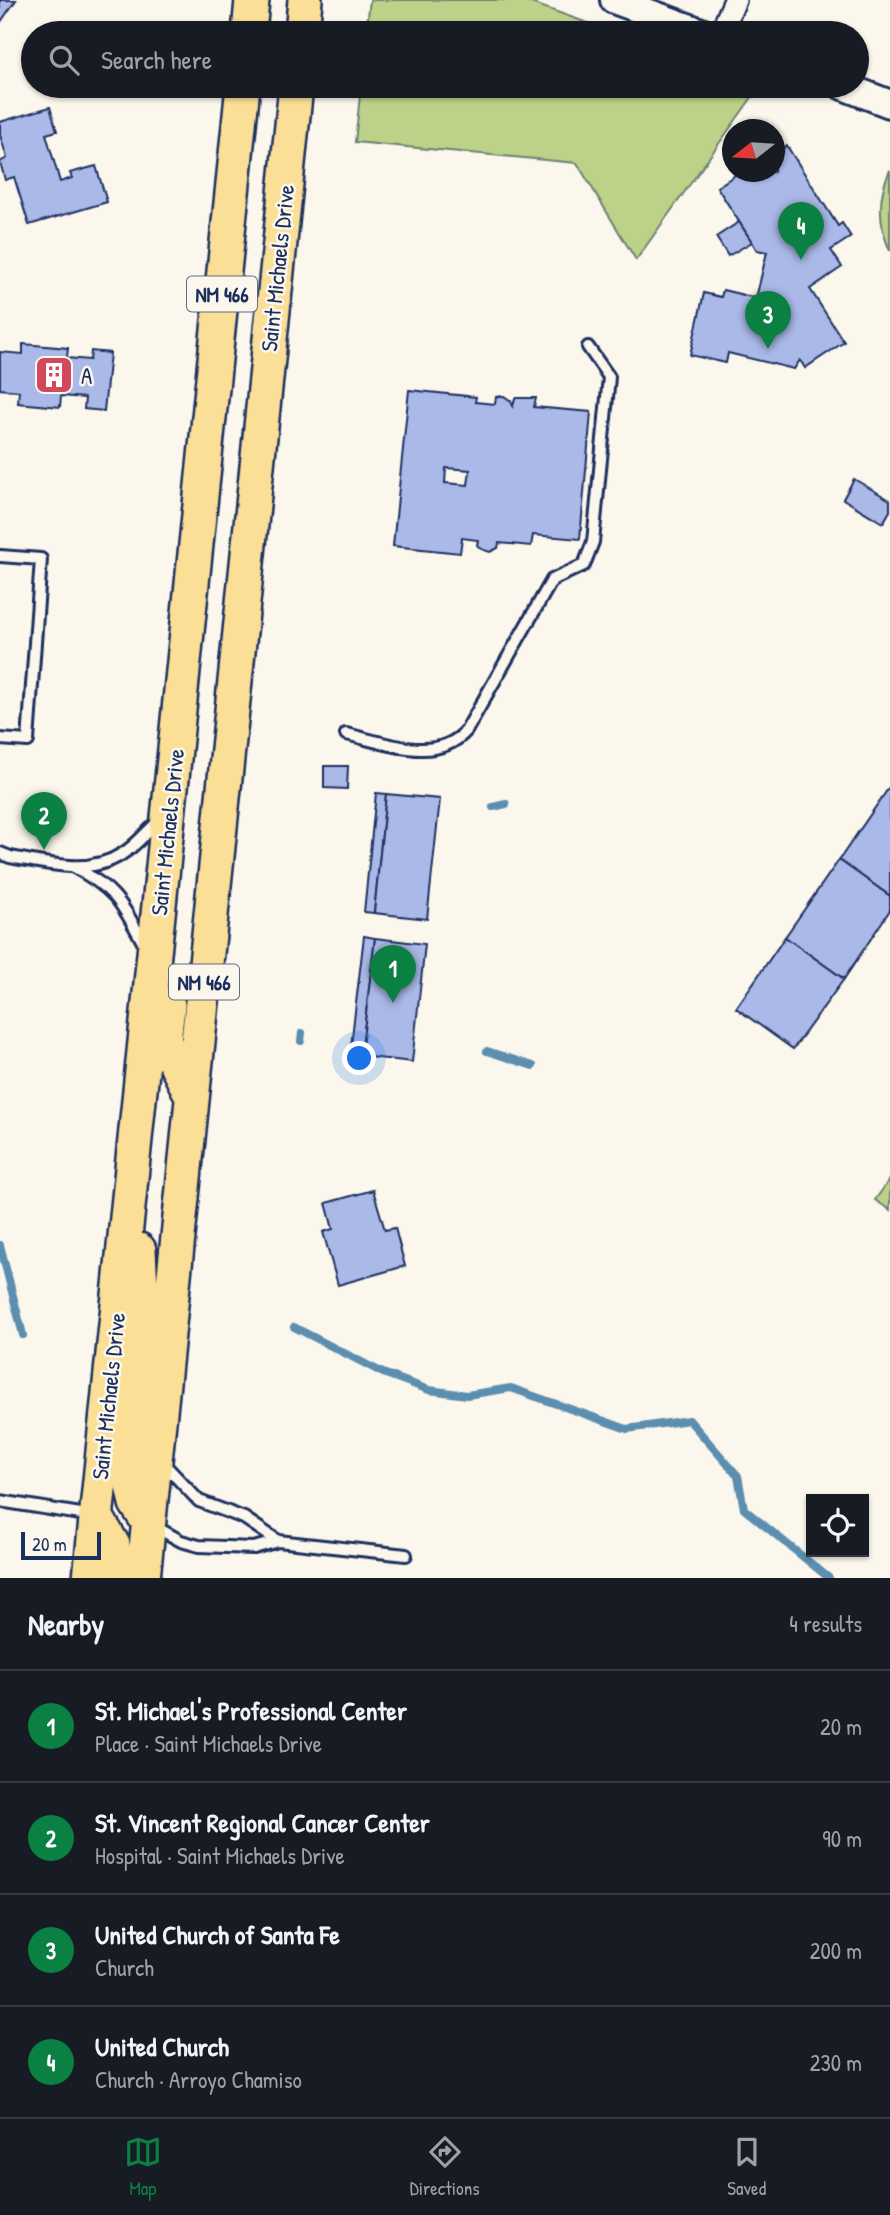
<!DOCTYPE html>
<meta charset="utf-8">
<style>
:root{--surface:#171b24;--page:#242831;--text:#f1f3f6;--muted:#9ea1a6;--line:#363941;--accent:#0b8043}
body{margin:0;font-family:"Patrick Hand",sans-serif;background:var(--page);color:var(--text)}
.controls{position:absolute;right:21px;bottom:21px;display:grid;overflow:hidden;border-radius:0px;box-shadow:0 2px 5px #0004}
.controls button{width:63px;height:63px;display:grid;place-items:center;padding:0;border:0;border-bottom:2px solid var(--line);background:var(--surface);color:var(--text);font:35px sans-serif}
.compass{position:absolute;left:722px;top:119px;width:63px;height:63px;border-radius:50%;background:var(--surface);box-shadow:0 2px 5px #0004;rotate:253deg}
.scale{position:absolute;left:21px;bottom:18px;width:80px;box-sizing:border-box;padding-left:7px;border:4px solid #1b2f5e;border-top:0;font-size:19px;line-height:24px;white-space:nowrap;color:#1b2f5e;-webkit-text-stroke:5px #fbf7ec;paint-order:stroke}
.you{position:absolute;left:360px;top:1059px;width:24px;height:24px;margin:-18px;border:5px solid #fff;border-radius:50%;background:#1a73e8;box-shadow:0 0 0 10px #1a73e833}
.badge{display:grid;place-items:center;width:46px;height:46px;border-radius:50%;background:var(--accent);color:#fff;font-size:23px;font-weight:700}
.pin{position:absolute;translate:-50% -58px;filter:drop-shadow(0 2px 4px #0008)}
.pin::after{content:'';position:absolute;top:37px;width:24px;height:21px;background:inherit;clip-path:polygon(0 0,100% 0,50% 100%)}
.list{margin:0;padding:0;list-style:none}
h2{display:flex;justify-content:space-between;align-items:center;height:91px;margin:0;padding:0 28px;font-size:30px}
h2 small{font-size:23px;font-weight:400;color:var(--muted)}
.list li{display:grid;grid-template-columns:46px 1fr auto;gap:21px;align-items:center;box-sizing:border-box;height:112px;padding:0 28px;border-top:2px solid var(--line)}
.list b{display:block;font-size:26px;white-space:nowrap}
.list p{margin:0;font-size:23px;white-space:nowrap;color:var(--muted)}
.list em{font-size:23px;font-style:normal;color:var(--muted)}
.icon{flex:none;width:38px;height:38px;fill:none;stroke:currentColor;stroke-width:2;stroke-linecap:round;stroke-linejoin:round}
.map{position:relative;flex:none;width:890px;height:1578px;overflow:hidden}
.search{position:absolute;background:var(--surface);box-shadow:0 2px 5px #0004;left:21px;right:21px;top:21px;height:77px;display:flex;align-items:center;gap:18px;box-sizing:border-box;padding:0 24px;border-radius:38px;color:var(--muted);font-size:26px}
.sheet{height:539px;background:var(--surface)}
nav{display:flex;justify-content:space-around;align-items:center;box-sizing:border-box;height:98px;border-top:2px solid var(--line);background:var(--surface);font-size:19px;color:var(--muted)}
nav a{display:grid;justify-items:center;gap:4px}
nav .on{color:var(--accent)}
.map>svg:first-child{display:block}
.green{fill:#bcd288;stroke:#6c8073;stroke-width:2}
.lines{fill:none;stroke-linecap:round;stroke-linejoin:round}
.stream{stroke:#5b8eb0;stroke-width:8}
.building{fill:#abb9e9;stroke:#1b2f5e;stroke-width:2;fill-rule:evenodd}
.service-casing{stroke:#1b2f5e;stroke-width:16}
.minor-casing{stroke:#1b2f5e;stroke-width:26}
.tertiary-casing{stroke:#1b2f5e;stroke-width:32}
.primary-casing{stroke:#1b2f5e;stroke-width:38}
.service{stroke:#fbf7ec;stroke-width:10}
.minor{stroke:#fbf7ec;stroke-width:21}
.tertiary{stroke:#fbf7ec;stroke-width:26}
.primary{stroke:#fbdf96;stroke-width:33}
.labels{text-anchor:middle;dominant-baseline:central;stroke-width:5;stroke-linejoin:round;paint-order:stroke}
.shield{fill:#fbf7ec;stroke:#5e6b89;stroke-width:2}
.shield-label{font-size:21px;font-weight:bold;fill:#1b2f5e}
.street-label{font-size:23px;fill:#1b2f5e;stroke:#fbf7ec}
.poi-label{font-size:23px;fill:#1b2f5e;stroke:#fbf7ec;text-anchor:start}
</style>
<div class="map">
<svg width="890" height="1578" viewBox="0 0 890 1578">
<rect width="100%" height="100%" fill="#fbf7ec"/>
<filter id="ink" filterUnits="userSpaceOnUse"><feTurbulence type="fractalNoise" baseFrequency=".0143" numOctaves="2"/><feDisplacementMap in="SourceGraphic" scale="14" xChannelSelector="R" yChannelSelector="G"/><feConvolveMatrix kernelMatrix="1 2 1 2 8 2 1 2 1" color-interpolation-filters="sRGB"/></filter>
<g filter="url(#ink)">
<g class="green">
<polygon points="370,0 523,0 616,33 366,33"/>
<polygon points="361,86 760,86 636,260 577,163 355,142"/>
<path d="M890,170v81c-12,-27 -12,-55 0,-81z"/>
<polygon points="890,1179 890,1210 875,1200"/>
</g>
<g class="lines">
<g class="stream">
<polyline points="493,807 506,804"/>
<polyline points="301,1041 302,1033"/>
<polyline points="487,1051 533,1066"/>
<polyline points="0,1245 23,1335"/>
<polyline points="294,1327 383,1373 429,1390 467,1395 511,1388 627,1429 689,1420 738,1476 744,1509 829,1578"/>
</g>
</g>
<g class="building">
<polygon points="0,0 16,0 0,23"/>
<polygon points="50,107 57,131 46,134 60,182 72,178 70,173 96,166 107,202 29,225 14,177 5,180 0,162 7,158 0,135 0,122"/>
<polygon points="787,146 838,226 842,223 851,237 831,250 842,267 810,289 844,342 805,368 800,360 794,369 728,353 726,363 690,355 704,293 721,297 723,290 756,298 767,252 757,250 717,187 740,172 752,172 754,174 758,172 774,172 774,154"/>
<polygon points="739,222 752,242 728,256 716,237"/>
<polygon points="23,344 68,348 67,358 90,360 91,351 110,353 104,411 84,409 85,398 61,396 60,407 18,403 19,391 0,389 0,352 23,354"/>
<path d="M409,390l67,7 -1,5 20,2 1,-7 8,-1 7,5 2,5 2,-8h21l-2,9 57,5 -11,127 -47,-4 -2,11 -32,-3 -1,5 -8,4 -9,-3 -4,-4 1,-5 -16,-2 -2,15 -67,-7zM446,468l24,2 -2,15 -23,-2z"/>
<polygon points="854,479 890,500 890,511 883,523 843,499"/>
<polygon points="324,766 348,766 347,789 324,788"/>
<polygon points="890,786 890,896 839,860"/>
<polygon points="376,793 386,794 374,913 364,912"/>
<polygon points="386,794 440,799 427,919 374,913"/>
<polygon points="839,860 890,896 890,910 844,979 785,937"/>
<polygon points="364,936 375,938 361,1056 350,1054"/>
<polygon points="785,937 844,979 793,1049 736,1008"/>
<polygon points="375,938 425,944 412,1062 361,1056"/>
<polygon points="373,1190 385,1230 395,1228 405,1266 338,1285 323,1232 333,1229 326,1203"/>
</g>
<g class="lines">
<defs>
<g id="service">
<polyline points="0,556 41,559 28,741 0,739"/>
<path d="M346,734c37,8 90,31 120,-3l86,-151 32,-15 9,-23 16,-165 -21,-30"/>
<path d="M0,853l10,4c36,6 79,19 112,-3 14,-8 25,-23 37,-33"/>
<path d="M74,867c44,24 48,37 71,79"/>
<polyline points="161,1461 199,1501 244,1518 278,1541"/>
<polyline points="0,1501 93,1516"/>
<polyline points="154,1526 181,1541 199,1546 254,1548 278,1541 406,1555"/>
</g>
<polyline id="minor" points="721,33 735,0"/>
<g id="tertiary">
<polyline points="614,0 704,33"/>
<polyline points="843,86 890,104"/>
</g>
<g id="primary">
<polyline points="249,33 252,0"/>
<polyline points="302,33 305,0"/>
<polyline points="168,1005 164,1041 192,1096"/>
<polyline points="139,1250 142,1309 129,1472 136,1503 147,1520"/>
<polyline points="96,1516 113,1545 118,1578"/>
<polyline points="90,1578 243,86"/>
<polyline points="143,1578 296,86"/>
</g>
</defs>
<use href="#service" class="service-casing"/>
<use href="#minor" class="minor-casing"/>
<use href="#tertiary" class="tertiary-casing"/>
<use href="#primary" class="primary-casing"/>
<use href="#service" class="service"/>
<use href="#minor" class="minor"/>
<use href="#tertiary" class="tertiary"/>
<use href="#primary" class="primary"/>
</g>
</g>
<defs>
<symbol id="building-square" viewBox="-11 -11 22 22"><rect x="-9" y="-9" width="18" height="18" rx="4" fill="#d1495b" stroke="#fbf7ec"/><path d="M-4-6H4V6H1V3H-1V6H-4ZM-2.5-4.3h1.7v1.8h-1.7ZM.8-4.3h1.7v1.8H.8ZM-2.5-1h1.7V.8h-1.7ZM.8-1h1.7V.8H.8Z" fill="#fff"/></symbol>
</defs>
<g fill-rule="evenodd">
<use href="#building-square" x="32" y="353" width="44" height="44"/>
</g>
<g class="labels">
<g class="shield">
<rect x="187" y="276.5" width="70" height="35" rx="5"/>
<rect x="169" y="964.5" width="70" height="35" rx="5"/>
</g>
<g class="shield-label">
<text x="222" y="294">NM 466</text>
<text x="204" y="982">NM 466</text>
</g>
<g class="street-label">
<text transform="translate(277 268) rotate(-84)">Saint Michaels Drive</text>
<text transform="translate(167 832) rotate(-84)">Saint Michaels Drive</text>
<text transform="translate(108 1396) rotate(-84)">Saint Michaels Drive</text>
</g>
<g class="poi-label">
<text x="81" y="375">A</text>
</g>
</g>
</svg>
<div class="controls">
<button><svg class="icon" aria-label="locate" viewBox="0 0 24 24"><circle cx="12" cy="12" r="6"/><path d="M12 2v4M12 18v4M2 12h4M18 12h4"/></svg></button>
</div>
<svg class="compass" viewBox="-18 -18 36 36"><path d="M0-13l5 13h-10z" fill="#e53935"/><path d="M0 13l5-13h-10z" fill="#9ea1a6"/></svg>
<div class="scale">20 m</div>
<div class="you"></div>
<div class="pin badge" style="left:393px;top:1003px">1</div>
<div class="pin badge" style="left:44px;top:850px">2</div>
<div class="pin badge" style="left:768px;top:349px">3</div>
<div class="pin badge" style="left:801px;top:260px">4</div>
<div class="search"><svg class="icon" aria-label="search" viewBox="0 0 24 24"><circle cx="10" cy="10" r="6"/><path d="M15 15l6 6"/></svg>Search here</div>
</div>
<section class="sheet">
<h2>Nearby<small>4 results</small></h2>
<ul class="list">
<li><span class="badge">1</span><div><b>St. Michael's Professional Center</b><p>Place · Saint Michaels Drive</p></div><em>20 m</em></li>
<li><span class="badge">2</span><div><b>St. Vincent Regional Cancer Center</b><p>Hospital · Saint Michaels Drive</p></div><em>90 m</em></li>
<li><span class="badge">3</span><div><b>United Church of Santa Fe</b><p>Church</p></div><em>200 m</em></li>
<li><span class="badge">4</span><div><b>United Church</b><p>Church · Arroyo Chamiso</p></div><em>230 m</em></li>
</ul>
</section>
<nav>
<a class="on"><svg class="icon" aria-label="map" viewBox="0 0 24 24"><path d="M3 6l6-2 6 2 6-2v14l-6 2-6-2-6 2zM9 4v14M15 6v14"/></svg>Map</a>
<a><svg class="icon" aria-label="directions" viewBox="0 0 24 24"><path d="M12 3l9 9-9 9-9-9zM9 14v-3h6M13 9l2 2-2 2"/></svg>Directions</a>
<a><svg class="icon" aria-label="saved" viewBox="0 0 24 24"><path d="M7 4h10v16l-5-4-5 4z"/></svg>Saved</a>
</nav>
